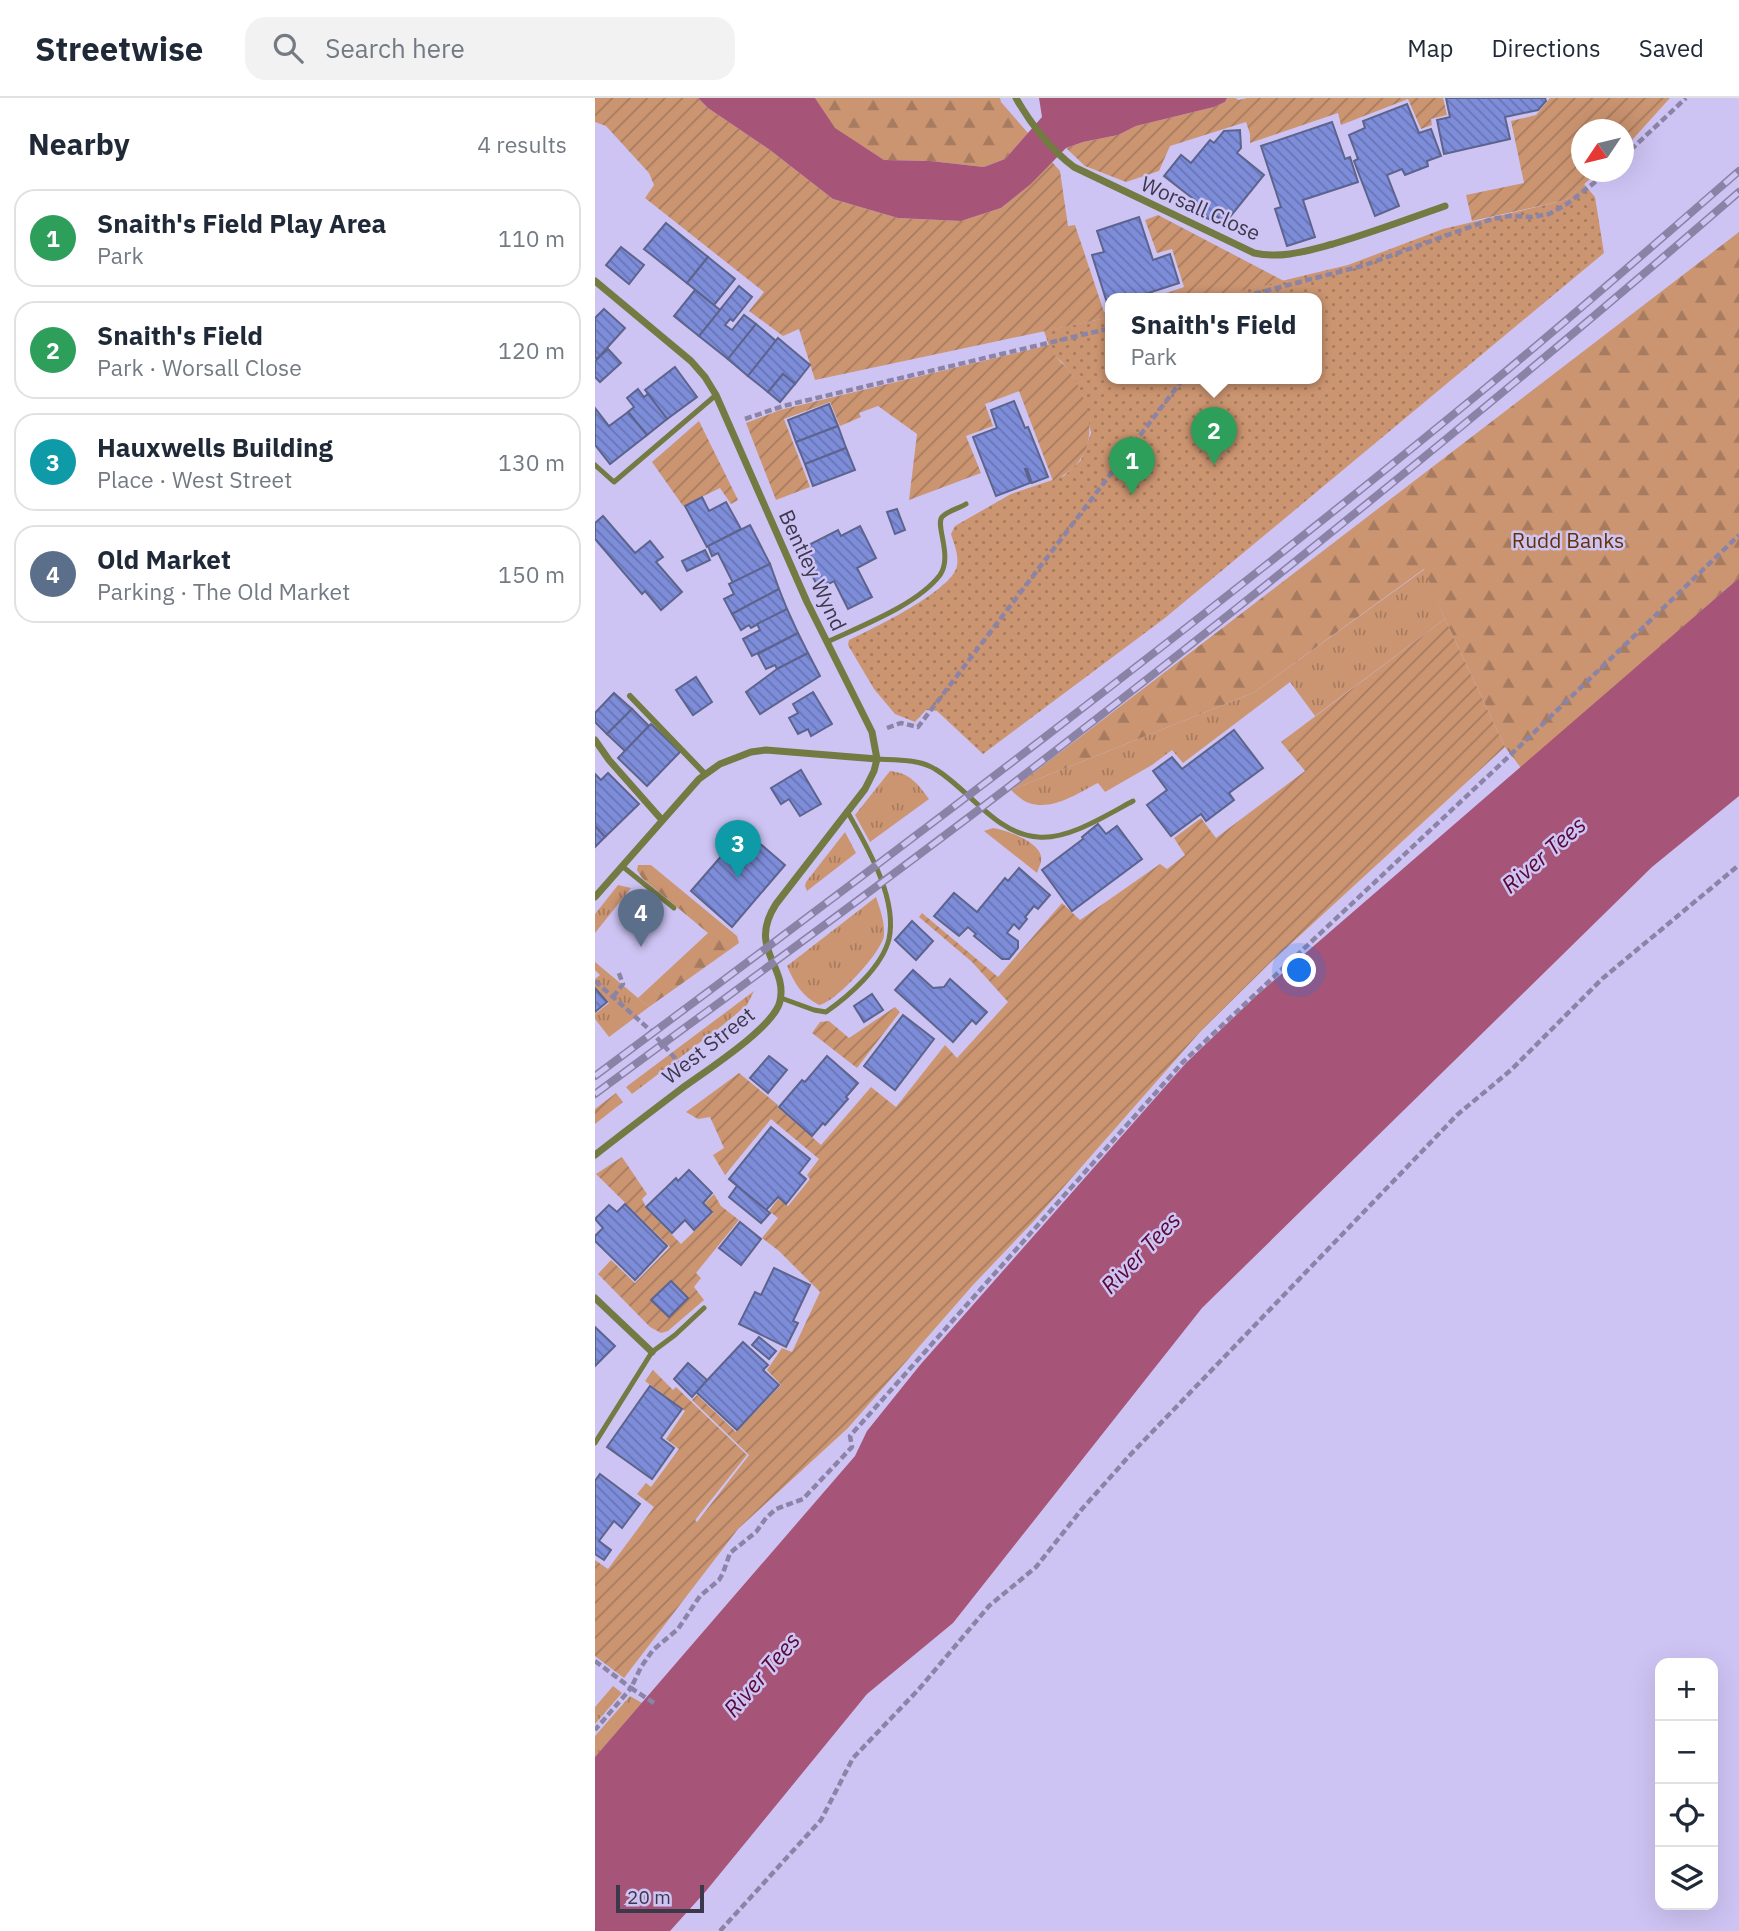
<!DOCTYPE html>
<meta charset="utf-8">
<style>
:root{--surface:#fff;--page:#f2f2f3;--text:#1f2937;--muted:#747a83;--line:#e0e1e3;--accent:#575d2b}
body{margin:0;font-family:"IBM Plex Sans",sans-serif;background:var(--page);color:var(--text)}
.controls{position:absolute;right:21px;bottom:21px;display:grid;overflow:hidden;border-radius:14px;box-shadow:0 7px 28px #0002}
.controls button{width:63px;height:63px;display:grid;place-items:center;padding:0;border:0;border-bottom:2px solid var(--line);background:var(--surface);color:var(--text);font:35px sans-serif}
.compass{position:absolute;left:976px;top:21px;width:63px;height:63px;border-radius:50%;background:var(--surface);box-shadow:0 7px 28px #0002;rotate:235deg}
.scale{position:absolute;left:21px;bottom:18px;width:88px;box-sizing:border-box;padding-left:7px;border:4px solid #3c384c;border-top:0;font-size:19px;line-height:24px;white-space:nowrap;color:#3c384c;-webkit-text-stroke:5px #cec4f4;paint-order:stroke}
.you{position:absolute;left:705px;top:873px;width:24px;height:24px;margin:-18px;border:5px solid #fff;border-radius:50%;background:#1a73e8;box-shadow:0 0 0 10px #1a73e833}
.badge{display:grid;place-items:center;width:46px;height:46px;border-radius:50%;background:var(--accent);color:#fff;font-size:23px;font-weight:700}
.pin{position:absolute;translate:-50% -58px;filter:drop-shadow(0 2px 4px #0008)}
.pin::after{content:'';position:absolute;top:37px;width:24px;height:21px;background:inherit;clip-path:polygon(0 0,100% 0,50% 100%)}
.popup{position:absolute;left:510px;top:195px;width:217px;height:91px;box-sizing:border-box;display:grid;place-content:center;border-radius:14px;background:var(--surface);filter:drop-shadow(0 2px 5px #0005);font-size:23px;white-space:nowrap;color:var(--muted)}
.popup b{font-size:26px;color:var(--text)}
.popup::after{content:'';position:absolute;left:50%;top:100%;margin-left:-14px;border:14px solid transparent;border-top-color:var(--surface)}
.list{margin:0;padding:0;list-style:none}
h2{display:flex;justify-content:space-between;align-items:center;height:91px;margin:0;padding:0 28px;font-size:30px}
h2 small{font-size:23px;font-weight:400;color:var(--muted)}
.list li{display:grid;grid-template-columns:46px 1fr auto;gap:21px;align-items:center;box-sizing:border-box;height:98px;margin:0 14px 14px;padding:0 14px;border:2px solid var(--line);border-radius:21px}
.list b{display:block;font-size:26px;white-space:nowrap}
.list p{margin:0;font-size:23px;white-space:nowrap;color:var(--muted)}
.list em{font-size:23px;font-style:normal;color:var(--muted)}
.icon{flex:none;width:38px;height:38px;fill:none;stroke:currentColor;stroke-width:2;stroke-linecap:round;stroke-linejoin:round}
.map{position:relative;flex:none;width:1144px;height:1833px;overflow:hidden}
header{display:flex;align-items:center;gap:42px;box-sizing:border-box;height:98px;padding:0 35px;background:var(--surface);border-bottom:2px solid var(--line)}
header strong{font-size:33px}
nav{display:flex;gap:38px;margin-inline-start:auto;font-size:24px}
.search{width:490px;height:63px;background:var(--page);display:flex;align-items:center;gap:18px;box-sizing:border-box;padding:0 24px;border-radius:21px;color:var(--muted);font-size:26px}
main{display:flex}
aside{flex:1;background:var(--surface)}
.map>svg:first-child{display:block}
.grass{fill:url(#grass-tufts)}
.forest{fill:url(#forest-firs)}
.park{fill:url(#park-dots)}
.garden{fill:url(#garden-furrows)}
.water{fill:#a65477}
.building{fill:url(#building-back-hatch);stroke:#5c648e;stroke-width:2}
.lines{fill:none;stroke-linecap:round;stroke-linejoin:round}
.path{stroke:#8b84a7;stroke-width:4.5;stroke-dasharray:7 3.5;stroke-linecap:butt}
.service{stroke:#737a42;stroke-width:5}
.pedestrian{stroke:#737a42;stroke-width:6}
.minor{stroke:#737a42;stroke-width:7}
.rail-casing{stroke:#8b83a6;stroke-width:8}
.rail{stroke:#cec4f4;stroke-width:5;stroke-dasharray:16;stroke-linecap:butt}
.labels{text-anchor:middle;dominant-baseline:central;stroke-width:5;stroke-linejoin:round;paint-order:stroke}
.street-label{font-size:21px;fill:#3c384c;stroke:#cec4f4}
.park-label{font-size:21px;fill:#633207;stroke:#cec4f4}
.water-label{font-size:23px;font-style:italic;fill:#580833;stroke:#cec4f4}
</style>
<header>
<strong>Streetwise</strong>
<div class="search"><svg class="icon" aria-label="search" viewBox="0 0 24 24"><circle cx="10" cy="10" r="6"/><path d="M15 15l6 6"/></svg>Search here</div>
<nav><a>Map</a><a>Directions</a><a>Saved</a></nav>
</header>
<main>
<aside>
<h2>Nearby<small>4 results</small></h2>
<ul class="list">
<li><span class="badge" style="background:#2e9e5b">1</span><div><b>Snaith's Field Play Area</b><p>Park</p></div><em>110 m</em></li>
<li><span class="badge" style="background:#2e9e5b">2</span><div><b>Snaith's Field</b><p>Park · Worsall Close</p></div><em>120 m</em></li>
<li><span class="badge" style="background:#0f9aa8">3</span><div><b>Hauxwells Building</b><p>Place · West Street</p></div><em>130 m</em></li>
<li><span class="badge" style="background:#5c6f8a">4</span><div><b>Old Market</b><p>Parking · The Old Market</p></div><em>150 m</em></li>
</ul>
</aside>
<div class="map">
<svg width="1144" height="1833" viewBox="0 0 1144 1833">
<defs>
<pattern id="grass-tufts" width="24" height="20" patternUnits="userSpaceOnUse" patternTransform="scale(1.75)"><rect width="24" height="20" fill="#cc9571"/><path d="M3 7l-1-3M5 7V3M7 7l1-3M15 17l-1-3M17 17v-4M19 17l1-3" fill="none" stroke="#a77b5f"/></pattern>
<pattern id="forest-firs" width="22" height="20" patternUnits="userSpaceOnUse" patternTransform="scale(1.75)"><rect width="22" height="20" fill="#cc9571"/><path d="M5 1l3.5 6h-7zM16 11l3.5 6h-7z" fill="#a77b5f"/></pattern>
<pattern id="park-dots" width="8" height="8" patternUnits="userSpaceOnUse" patternTransform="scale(1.75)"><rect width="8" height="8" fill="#cc9571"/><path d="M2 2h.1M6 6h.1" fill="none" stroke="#a77b5f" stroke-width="1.8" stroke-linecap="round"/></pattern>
<pattern id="garden-furrows" width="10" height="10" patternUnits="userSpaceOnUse" patternTransform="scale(1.75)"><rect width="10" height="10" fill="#cc9571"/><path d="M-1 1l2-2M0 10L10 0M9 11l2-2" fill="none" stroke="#a77b5f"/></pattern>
<pattern id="building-back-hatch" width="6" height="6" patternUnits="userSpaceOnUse" patternTransform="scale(1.75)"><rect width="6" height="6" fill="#7e8dda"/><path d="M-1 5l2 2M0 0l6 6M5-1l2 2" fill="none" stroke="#6874b3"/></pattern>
</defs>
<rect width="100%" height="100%" fill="#cec4f4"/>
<g class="grass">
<path d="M830,471l20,50 -130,97 -25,-34 -107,81 -11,-13 -20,15 -47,27 -7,-9c-20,10 -45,28 -69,20 -6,-2 -13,-8 -18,-13l242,-97z"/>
<path d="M295,673c20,2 28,13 39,28l-59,43 -15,-27z"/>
<path d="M398,730c13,2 45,13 48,28 1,6 -2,11 -4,17l-53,-42z"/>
<polygon points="250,734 261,755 212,793 210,788 211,784"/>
<polygon points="23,787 36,790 0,835 0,816"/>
<path d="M281,799c4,12 9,25 8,38 -1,16 -49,68 -65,70 -17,-9 -24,-21 -32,-39z"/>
<polygon points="0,864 54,909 14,939 0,921 0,916 14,905 0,889 0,881 5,877 0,872"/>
<polygon points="159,893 152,907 128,927 37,996 31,989"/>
<polygon points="18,1588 27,1595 0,1626 0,1609"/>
<polygon points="35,1598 47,1605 0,1659 0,1638"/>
</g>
<g class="forest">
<polygon points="220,0 405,0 406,4 433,35 410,61 389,69 335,63 289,62 239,30"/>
<polygon points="1144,134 1144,480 926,670 910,649 850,521 829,471 658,595 416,692"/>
<polygon points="43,767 56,767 142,838 144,845 54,909 43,900 113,835 47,780 42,772"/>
</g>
<path class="park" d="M989,86l11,13 9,56 -439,365 -182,136 -46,-43 -11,-1 -11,12 -20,-8 -21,-25 -26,-44 1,-5c23,-11 103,-49 108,-74 2,-11 -3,-22 -6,-32l4,-8 56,-32 53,-18 17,-16 10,-27 -8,-36 -11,-22 -10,-13 -10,-8 -8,-23 67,-14v62h206v-80h-111l142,-34 95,-36 123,-29z"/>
<g class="garden">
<polygon points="0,0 103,0 113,10 175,52 238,101 303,120 366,123 406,110 436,86 457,64 465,73 473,128 480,127 509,214 516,213 516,219 220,282 204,231 188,238 154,213 169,194 50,100 59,87 54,75 11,28 0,24"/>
<polygon points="632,0 640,0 644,2 652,0 848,0 852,17 836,21 837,27 826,31 813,1 746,27 743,15 655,45 655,36 651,24 575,48 564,73 531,84 490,68 471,50 488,44 523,37 541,28 619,9 630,4"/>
<polygon points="955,0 1075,0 1029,51 1028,32 986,32 986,74 1003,74 971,102 877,123 871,97 929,85 916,23 941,17"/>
<polygon points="563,117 689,183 611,201 554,201 589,189 577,151 562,155 550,122"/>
<path d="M454,247c4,13 16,18 23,30 24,38 28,85 -19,106l-34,-90 -34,13 8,22 -27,10 15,37 -72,27 8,-66 -39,-28 -19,7 2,4 -21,9 -10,-24 -46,17 26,68 -34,13 -30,-77 34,-13z"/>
<polygon points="104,323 143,402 136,406 125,390 88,408 57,364"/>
<polygon points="850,521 910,649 676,864 605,934 438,1124 378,1187 253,1330 143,1431 29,1580 0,1558 0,1462 13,1471 59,1409 42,1396 51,1385 56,1389 84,1351 71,1341 90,1313 50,1283 58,1272 78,1292 81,1289 152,1357 100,1422 102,1424 154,1357 97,1302 102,1297 141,1334 186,1287 172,1272 187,1250 197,1254 225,1194 184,1153 167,1140 183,1120 174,1113 183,1101 193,1108 215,1081 212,1077 224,1061 176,1021 130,1077 118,1057 129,1050 115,1019 103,1021 91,1014 144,975 183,1007 182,1008 226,1047 276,989 301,1009 350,947 362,960 413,904 377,864 324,819 327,815 403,879 467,805 485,822 565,766 572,771 590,757 579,740 606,720 621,740 710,673 686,644"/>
<polygon points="300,909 305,914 262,970 217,935 225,924 234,923 254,940"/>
<polygon points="21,995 28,1004 0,1026 0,1011"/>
<polygon points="27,1059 52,1096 47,1101 52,1111 86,1146 118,1115 110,1105 119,1096 126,1108 144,1122 101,1175 106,1180 99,1189 109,1202 73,1233 66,1235 55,1229 3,1176 16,1162 40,1185 75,1149 1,1076"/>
</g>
<g class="water">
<polygon points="103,0 220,0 240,30 289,62 335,63 389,69 410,61 447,19 444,0 632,0 630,4 619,9 541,28 523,37 488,44 471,50 436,86 406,110 366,123 303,120 238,101 175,52 113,10"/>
<polygon points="1144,480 1144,698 1057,769 607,1210 358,1525 272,1596 111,1793 75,1833 0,1833 0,1659 260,1358 272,1333 325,1267 591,965 662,897"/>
</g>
<g class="building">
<polygon points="851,0 950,0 951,3 943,12 910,19 915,41 849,56 842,22 855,19"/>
<polygon points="812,6 824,35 836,31 846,58 832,63 833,68 810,77 807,71 792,77 804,108 780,118 759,63 763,61 754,37 770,30 768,23"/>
<polygon points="737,24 750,61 755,59 763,84 708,102 720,139 692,148 680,111 686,109 666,48"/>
<polygon points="645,32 646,50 642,55 669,77 630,125 620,117 616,122 593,112 601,103 569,78 586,57 596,65 615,42 619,45 629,33"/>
<polygon points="544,119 558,162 575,156 584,185 535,201 516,201 516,207 513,208 497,157 509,154 502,133"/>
<polygon points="71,125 113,159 92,185 49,151"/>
<polygon points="26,149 49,167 34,186 11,167"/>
<polygon points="113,159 140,181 119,207 92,185"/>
<polygon points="144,188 157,199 138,223 135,221 130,227 137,232 149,217 161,226 133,261 104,238"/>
<polygon points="100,192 125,212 104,238 79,218"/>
<polygon points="9,211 30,230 2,261 0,259 0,220"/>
<polygon points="161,226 181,243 153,278 133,261"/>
<polygon points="183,240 215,267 200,286 188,276 173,294 153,278"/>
<polygon points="13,251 26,265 5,284 0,279 0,263"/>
<polygon points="80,269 102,299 72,321 50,292"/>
<polygon points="188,276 200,286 185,304 173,294"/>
<polygon points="43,291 49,299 53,296 72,321 52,337 33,314 39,309 32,300"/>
<polygon points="419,303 430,330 433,329 453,379 437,385 432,371 430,371 435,385 401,398 378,339 402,330 396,312"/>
<polygon points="234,306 243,328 201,344 193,322"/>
<polygon points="0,310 14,328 33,314 52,337 15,366 0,347"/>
<polygon points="243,328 251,350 210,366 201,344"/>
<polygon points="251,350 260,372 218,388 210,366"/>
<polygon points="107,399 114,413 131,404 146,431 112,449 90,408"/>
<polygon points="302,411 310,432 300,436 292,414"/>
<polygon points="8,418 40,455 55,443 68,459 61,464 87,494 66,512 50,493 47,496 0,441 0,425"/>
<polygon points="155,427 175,466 138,485 123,455 117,458 113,448"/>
<polygon points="265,428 281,460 262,470 277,499 253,511 239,483 224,491 204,452 243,432 246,438"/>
<polygon points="110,452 115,462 92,473 87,463"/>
<polygon points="175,466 184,491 137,516 129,501 139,496 134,486"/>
<polygon points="184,491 192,511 156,530 154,527 146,532 137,516"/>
<polygon points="192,511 203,535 157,558 148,541 165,532 162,526"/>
<polygon points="203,535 213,555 182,571 180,567 171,571 163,556"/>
<polygon points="213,555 225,578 165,616 151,594 182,571"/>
<polygon points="101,579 117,604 98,617 81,592"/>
<polygon points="218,594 237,626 216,638 213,631 203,636 194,620 203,615 198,606"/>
<polygon points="19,595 37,611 12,636 0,624 0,615"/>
<polygon points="37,611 54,628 30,653 12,636"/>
<polygon points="56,626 85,654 52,688 23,660"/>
<polygon points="639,632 668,670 634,695 639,702 611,723 606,716 576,738 552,707 572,692 558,673 577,659 587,671"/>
<polygon points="206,672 226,706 205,718 194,701 186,706 176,690"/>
<polygon points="13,675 44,706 10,739 0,728 0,676 6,682"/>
<polygon points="503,726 511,736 522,728 547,761 477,813 447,772 488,741 487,739"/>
<polygon points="0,728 10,739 0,749"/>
<polygon points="149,732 190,767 137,829 96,793"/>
<polygon points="424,770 455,797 443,811 439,808 430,819 432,821 424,831 419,826 412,835 423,843 423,850 414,861 407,861 379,838 381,836 373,829 364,838 339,818 359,795 382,814 410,780 413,783"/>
<polygon points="317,823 338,843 321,862 300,842"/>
<polygon points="318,872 338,890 349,889 355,881 392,914 381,926 377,922 358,944 300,892"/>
<polygon points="0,890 12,904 0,914"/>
<polygon points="277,896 288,912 269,924 259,908"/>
<polygon points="308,917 339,941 300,992 269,968"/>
<polygon points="174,958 192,972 173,995 155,980"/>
<polygon points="232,958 263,985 251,999 253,1001 230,1027 228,1025 217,1038 184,1009 207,982 210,984"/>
<polygon points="176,1029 215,1061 204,1075 211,1081 191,1106 183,1099 171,1112 134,1081"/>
<polygon points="94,1072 117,1095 108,1105 117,1114 99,1132 90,1122 77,1135 51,1109 81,1080 83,1083"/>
<polygon points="142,1088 175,1115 166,1125 134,1099"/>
<polygon points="30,1106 72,1148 40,1182 0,1143 0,1138 8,1130 0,1121 14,1107 22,1114"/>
<polygon points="145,1124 166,1141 146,1167 124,1150"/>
<polygon points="179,1170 215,1187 198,1223 203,1225 191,1249 144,1226 160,1194 166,1197"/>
<polygon points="76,1183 93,1200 74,1219 56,1202"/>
<polygon points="0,1229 20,1248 0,1268"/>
<polygon points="164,1239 181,1253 174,1261 157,1247"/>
<polygon points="148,1244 173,1267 168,1272 184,1287 142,1332 101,1294"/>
<polygon points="93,1265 112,1282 97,1299 79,1281"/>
<polygon points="55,1288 87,1311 66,1340 79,1350 57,1381 12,1349"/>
<polygon points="5,1376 45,1406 27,1430 19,1423 4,1443 16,1452 9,1462 0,1456 0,1383"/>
</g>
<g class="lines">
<g class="path">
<polyline points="1028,59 1091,0"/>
<polyline points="639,201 767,168 897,121 915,118 937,119 954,116 972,106 1013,74"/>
<polyline points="150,321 188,308 516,230"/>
<polyline points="292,630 306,625 323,629 588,281"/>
<polyline points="0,883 55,932 87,968"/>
<polyline points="18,899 28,886 23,873"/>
<polyline points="0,1563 36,1590 0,1632"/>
<polyline points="59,1605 36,1590 46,1569 58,1552 83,1531 105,1498 124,1482 128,1475 135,1455 161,1434 171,1420 181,1411 208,1401 257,1349 255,1338 588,964 925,648 1144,437"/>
<polyline points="125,1833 226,1722 258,1660 324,1591 394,1508 441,1469 487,1411 536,1356 862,1017 916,972 1008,880 1144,767"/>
</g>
<g class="service">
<polyline points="0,367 19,384 121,297"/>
<path d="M232,544c34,-16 90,-37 113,-67 13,-19 -5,-50 2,-58 5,-6 18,-9 24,-13"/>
<path d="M282,661c19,1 42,0 58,10 34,20 60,65 103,68 30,3 69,-22 95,-36"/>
<polyline points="27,768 79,810"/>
<path d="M186,900l33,12 12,2c23,-16 56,-45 63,-73 9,-41 -23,-94 -42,-128"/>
<polyline points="0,1345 57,1254 80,1237 109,1210"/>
</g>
<polyline class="pedestrian" points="35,598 110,676"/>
<g class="minor">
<path d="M421,0c14,25 35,52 58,69l180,86c27,6 52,-2 79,-9 38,-11 75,-25 112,-38"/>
<path d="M0,183l96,80 14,16 11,18 91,207 65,130 5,27 -3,12 -9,18 -89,115c-29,45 12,61 4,97 -5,26 -76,71 -99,88 -29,22 -58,44 -86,66"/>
<polyline points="0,642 14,662 67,722"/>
<polyline points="0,799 104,681 125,666 156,654 171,652 282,661"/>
<polyline points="0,1200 57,1254"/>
</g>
<defs>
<g id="rail">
<path d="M0,978c302,-225 603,-451 893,-690 85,-70 168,-143 251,-215"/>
<path d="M0,996c143,-106 288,-210 429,-319 243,-188 482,-381 715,-583"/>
</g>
</defs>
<use href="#rail" class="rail-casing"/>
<use href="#rail" class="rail"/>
</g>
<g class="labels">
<g class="street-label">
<text transform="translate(606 110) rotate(24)">Worsall Close</text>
<text transform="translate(218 472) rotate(65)">Bentley Wynd</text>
<text transform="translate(113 947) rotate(-38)">West Street</text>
</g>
<g class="park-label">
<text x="973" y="442">Rudd Banks</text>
</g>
<g class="water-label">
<text transform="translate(948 756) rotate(-41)">River Tees</text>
<text transform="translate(545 1154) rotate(-46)">River Tees</text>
<text transform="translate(166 1576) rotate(-49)">River Tees</text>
</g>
</g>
</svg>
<div class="controls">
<button>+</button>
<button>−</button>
<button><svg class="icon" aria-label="locate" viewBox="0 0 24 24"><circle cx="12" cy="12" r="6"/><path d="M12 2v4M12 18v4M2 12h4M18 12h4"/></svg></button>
<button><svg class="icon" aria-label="layers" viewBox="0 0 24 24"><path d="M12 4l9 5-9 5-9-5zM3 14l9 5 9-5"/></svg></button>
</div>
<svg class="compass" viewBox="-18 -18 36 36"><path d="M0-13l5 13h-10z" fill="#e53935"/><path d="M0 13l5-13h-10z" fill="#747a83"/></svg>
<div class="scale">20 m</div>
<div class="you"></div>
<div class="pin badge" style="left:537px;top:397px;background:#2e9e5b">1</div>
<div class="pin badge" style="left:619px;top:367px;background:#2e9e5b">2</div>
<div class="popup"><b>Snaith's Field</b>Park</div>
<div class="pin badge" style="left:143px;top:780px;background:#0f9aa8">3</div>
<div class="pin badge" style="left:46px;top:849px;background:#5c6f8a">4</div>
</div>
</main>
